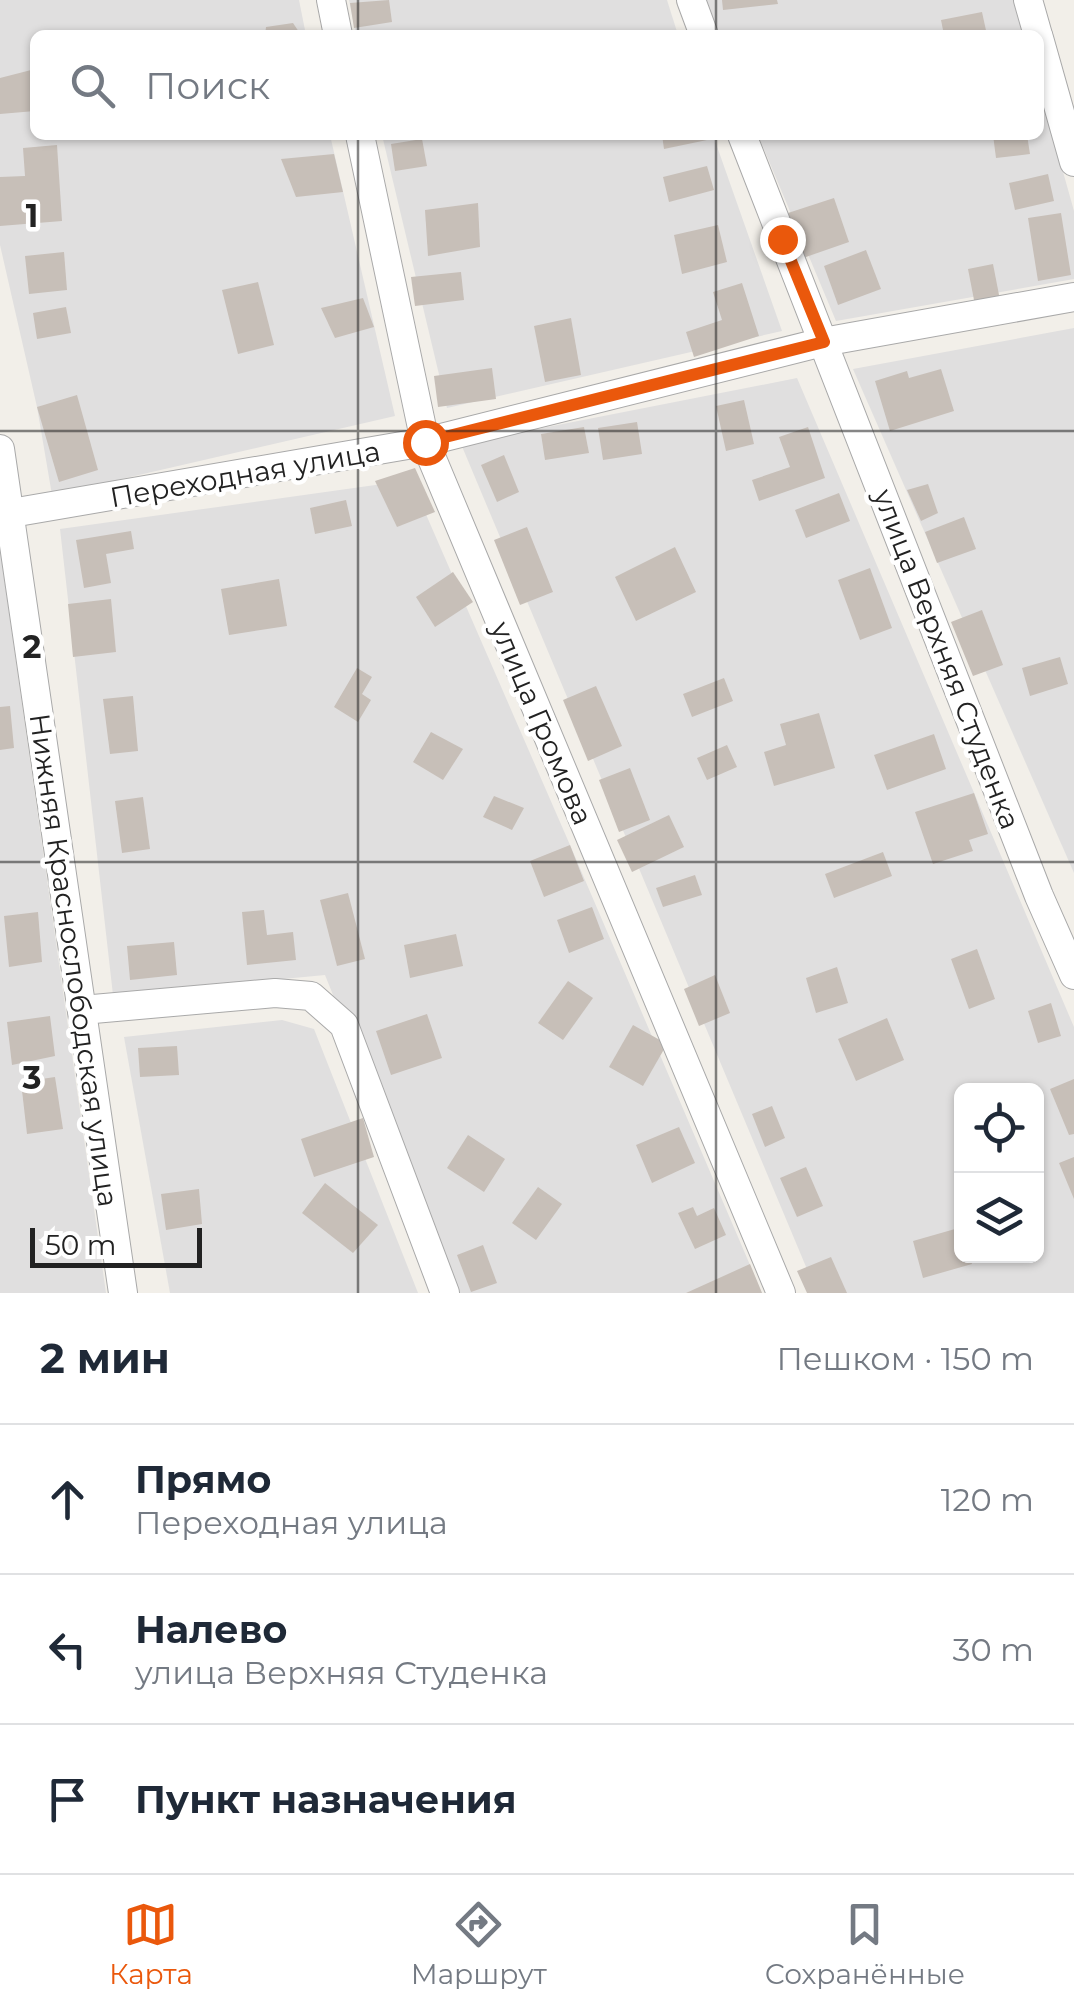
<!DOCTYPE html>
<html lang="ru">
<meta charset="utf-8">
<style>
:root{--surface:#fff;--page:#f6f6f7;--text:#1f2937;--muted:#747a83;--line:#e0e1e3;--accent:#ea580c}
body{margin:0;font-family:Montserrat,sans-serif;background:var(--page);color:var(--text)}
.controls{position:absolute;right:30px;bottom:30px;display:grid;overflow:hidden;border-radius:15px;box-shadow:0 2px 8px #0004}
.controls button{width:90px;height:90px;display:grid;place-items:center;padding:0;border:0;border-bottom:2px solid var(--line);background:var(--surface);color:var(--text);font:50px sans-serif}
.scale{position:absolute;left:30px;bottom:25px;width:172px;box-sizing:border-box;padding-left:10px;border:5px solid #222;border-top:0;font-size:28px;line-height:35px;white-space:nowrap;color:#222;-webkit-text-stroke:8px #fff;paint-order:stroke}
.stop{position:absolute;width:30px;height:30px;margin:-22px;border:8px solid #ea580c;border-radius:50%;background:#fff}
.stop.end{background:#ea580c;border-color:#fff;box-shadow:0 2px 10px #0008}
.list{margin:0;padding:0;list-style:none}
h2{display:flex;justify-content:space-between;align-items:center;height:130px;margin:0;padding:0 40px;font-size:42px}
h2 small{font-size:32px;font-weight:400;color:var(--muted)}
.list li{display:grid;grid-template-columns:65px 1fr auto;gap:30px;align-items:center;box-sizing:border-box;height:150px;padding:0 40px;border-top:2px solid var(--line)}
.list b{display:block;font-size:38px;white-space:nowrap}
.list p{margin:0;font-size:32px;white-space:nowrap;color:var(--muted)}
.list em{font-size:32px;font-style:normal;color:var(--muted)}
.icon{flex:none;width:55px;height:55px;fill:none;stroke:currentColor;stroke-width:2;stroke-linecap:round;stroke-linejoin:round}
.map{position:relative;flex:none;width:1074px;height:1293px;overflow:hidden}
.search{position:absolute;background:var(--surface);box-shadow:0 2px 8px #0004;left:30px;right:30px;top:30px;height:110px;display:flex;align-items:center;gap:25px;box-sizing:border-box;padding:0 35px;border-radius:15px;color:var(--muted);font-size:38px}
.sheet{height:580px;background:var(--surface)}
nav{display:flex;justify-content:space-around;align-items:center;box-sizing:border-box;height:140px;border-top:2px solid var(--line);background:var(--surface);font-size:28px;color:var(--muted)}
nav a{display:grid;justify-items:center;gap:5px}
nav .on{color:var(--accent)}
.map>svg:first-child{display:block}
.residential{fill:#e0dfdf;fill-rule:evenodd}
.building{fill:#c7bfb8}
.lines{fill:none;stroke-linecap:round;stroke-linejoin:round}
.minor-casing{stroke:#a9a9a9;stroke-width:30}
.minor{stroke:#fff;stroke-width:28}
.route{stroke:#ea580c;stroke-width:12}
.grid{fill:none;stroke:#222;stroke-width:2.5;stroke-opacity:0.55}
.labels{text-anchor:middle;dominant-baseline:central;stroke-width:9;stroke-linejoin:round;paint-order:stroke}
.street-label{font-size:28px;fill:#222;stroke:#fff}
.grid-label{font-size:32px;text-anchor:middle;font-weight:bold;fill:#222;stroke:#fff;stroke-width:9;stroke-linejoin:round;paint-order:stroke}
</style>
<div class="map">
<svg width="1074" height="1293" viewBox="0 0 1074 1293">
<rect width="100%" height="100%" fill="#f2efe9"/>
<g class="residential">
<polygon points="0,0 299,0 306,35 35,35 35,135 330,135 395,416 52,495 37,407 0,245"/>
<polygon points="349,0 667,0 678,35 356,35"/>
<polygon points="704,0 1015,0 1025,35 716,35"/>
<polygon points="1039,86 1074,211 1074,279 836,321 758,135 1039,135"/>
<polygon points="382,135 713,135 782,331 447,408"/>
<polygon points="1074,328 1074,873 853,369"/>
<path d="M797,378l277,649v266h-257l-356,-849zM962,1090h74v166h-74z"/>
<polygon points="411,480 570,845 762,1293 453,1293 325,975 113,995 60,529"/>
<polygon points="0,550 106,1293 0,1293"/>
<polygon points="282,1020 314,1029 418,1293 170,1293 124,1037"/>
</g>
<g class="building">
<polygon points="389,0 392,22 354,28 350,3"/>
<polygon points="722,0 777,0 778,4 723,10"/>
<polygon points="982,12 987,35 944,35 941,20"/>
<polygon points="293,23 301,35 265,35 266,27"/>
<polygon points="35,69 35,111 0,114 0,78"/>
<polygon points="662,135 706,135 707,140 664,149"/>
<polygon points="993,135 1027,135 1030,154 996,158"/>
<polygon points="422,139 427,166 395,171 391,144"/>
<polygon points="57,145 62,221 0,226 0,177 25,176 23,148"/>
<polygon points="334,154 343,192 296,197 281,159"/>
<polygon points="707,166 714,190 669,202 663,177"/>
<polygon points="1048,174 1054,201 1015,210 1009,183"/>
<polygon points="834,198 849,242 803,258 788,213"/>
<polygon points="478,203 480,247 428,256 425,210"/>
<polygon points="1061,213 1071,275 1038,281 1028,218"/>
<polygon points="718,225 727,262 682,274 674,235"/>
<polygon points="866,250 881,289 838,305 824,266"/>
<polygon points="64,252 67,290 29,294 25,256"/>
<polygon points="993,264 1000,300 975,305 968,269"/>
<polygon points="461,272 464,300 415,306 411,277"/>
<polygon points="258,282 274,345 238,354 222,290"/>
<polygon points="742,283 759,336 694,357 686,332 722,320 713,292"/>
<polygon points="363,298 374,327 335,338 321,308"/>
<polygon points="66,307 71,333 37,339 33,313"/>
<polygon points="571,318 581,375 545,382 534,326"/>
<polygon points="492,368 496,399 438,407 434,376"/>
<polygon points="941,369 954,411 890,431 875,381 907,371 909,378"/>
<polygon points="77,395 98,470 59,482 37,407"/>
<polygon points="744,400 754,444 726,451 716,406"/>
<polygon points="637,422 642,454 603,460 598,428"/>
<polygon points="584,427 589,453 545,460 541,434"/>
<polygon points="808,427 825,478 759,501 752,480 790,467 779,437"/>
<polygon points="504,455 519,492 497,502 481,465"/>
<polygon points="415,468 435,512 397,527 375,481"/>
<polygon points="928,484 938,513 921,521 907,490"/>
<polygon points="839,493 850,521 806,538 795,510"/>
<polygon points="346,500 352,526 315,534 310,508"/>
<polygon points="964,517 976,549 937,563 925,532"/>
<polygon points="527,527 553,592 520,605 494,540"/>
<polygon points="131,531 134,549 106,554 111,583 84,588 76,540"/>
<polygon points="675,547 696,592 636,621 615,577"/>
<polygon points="870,568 892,628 860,640 838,580"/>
<polygon points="453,572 473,602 435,627 416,597"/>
<polygon points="279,579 287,626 229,635 221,589"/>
<polygon points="111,599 116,652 73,657 68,604"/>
<polygon points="982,610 1003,665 973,676 951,622"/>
<polygon points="1060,657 1068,684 1030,696 1022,668"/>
<polygon points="357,668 372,677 362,694 371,700 358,722 334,707"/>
<polygon points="724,678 733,701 692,717 683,694"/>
<polygon points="596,686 622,746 588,761 563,700"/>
<polygon points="133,696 138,751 110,754 103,699"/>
<polygon points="10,706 14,748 0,750 0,707"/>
<polygon points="819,713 835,768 774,786 764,752 786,745 780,724"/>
<polygon points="431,732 463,749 443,780 413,762"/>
<polygon points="934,734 946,769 887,790 874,755"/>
<polygon points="727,745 737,767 707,780 697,758"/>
<polygon points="630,768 650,820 619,832 599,780"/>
<polygon points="974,793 988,834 969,840 973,851 933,864 915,812"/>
<polygon points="494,796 524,808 512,830 483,817"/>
<polygon points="143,797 150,849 122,853 115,801"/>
<polygon points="669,815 684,847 632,872 617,840"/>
<polygon points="570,845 584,881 544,897 530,861"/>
<polygon points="883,852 892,876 834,898 825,874"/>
<polygon points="695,875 702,895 663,907 656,888"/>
<polygon points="348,893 365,959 337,966 320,900"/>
<polygon points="592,907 604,939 569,953 557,920"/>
<polygon points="264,910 267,935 293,932 296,960 247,965 242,912"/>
<polygon points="38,912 42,962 9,967 4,916"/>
<polygon points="456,934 463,966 410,978 404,945"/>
<polygon points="174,942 177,975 130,980 127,946"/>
<polygon points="977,949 995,999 969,1009 951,959"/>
<polygon points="837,967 848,1003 816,1013 806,978"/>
<polygon points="715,975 730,1013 699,1026 684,989"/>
<polygon points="568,981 593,998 563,1040 538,1023"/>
<polygon points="1051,1003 1061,1036 1038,1043 1028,1011"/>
<polygon points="427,1014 442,1058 391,1075 376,1031"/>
<polygon points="50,1016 55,1056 12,1065 7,1022"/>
<polygon points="887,1018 904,1060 856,1081 838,1039"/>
<polygon points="633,1025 667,1044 643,1086 609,1067"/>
<polygon points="177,1046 179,1075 140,1077 138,1048"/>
<polygon points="55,1077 63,1129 27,1134 21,1082"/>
<polygon points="1074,1079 1074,1134 1069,1135 1050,1089"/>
<polygon points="772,1106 785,1138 765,1147 752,1114"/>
<polygon points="363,1118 374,1157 314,1177 301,1139"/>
<polygon points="679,1127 695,1163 652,1183 636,1145"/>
<polygon points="468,1135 505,1159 484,1192 447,1168"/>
<polygon points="1074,1157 1074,1199 1059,1163"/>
<polygon points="806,1167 823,1206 797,1217 780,1178"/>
<polygon points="325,1183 378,1225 353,1253 302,1213"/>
<polygon points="538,1187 562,1204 536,1240 512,1223"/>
<polygon points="199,1189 202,1224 166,1230 161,1194"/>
<polygon points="693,1207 697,1216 714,1208 726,1235 695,1249 678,1213"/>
<polygon points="962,1227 962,1256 969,1256 972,1264 923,1278 913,1241"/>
<polygon points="483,1245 497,1283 471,1292 457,1255"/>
<polygon points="831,1257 847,1293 807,1293 797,1271"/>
<polygon points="750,1264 762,1293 686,1293"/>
</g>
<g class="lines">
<defs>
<g id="minor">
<polyline points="331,0 338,35"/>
<polyline points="691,0 704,35"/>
<polyline points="1028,0 1038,35"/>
<polyline points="1039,38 1074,162"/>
<polyline points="360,135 425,442 781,1293"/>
<polyline points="742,135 1039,896 1074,975"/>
<polyline points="0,449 123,1293"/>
<polyline points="0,515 425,442 823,342 1074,297"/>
<polyline points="82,1010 275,993 311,996 344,1025 445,1293"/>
</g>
</defs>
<use href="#minor" class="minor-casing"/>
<use href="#minor" class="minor"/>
</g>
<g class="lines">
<polyline class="route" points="425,442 824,342 782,239"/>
</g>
<path class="grid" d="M358,0v35M716,0v35M358,135v1158M716,135v1158M0,431h1074M0,862h1074"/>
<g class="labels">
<g class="street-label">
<text transform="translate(245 474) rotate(-10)">Переходная улица</text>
<text transform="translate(947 659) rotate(69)">улица Верхняя Cтуденка</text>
<text transform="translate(542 723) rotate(67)">улица Громова</text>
<text transform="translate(74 960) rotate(82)">Нижняя Краснослободская улица</text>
</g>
</g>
<g class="grid-label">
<text x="32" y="227">1</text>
<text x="32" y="658">2</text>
<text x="32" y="1089">3</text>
</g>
</svg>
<div class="controls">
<button><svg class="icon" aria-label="locate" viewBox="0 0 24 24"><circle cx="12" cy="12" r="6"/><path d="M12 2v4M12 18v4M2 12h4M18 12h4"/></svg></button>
<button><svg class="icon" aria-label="layers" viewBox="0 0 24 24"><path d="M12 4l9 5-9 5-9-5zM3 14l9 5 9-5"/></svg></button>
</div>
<div class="scale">50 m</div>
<div class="stop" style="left:425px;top:442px"></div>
<div class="stop end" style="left:782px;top:239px"></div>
<div class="search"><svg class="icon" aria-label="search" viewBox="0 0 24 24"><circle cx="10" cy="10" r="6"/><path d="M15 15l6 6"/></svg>Поиск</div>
</div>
<section class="sheet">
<h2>2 мин<small>Пешком · 150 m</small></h2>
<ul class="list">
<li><svg class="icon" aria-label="ahead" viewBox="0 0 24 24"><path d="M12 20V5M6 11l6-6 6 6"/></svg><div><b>Прямо</b><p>Переходная улица</p></div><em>120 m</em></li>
<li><svg class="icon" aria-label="left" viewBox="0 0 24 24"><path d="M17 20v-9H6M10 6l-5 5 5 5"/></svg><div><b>Налево</b><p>улица Верхняя Студенка</p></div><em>30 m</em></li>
<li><svg class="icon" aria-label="arrive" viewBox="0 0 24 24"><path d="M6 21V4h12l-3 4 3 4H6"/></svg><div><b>Пункт назначения</b></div></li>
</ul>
</section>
<nav>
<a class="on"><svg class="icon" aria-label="map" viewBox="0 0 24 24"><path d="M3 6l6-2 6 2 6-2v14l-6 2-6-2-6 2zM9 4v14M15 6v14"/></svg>Карта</a>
<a><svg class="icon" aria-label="directions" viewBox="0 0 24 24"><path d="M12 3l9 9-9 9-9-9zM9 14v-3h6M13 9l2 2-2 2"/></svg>Маршрут</a>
<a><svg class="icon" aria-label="saved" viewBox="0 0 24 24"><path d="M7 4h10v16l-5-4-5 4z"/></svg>Сохранённые</a>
</nav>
